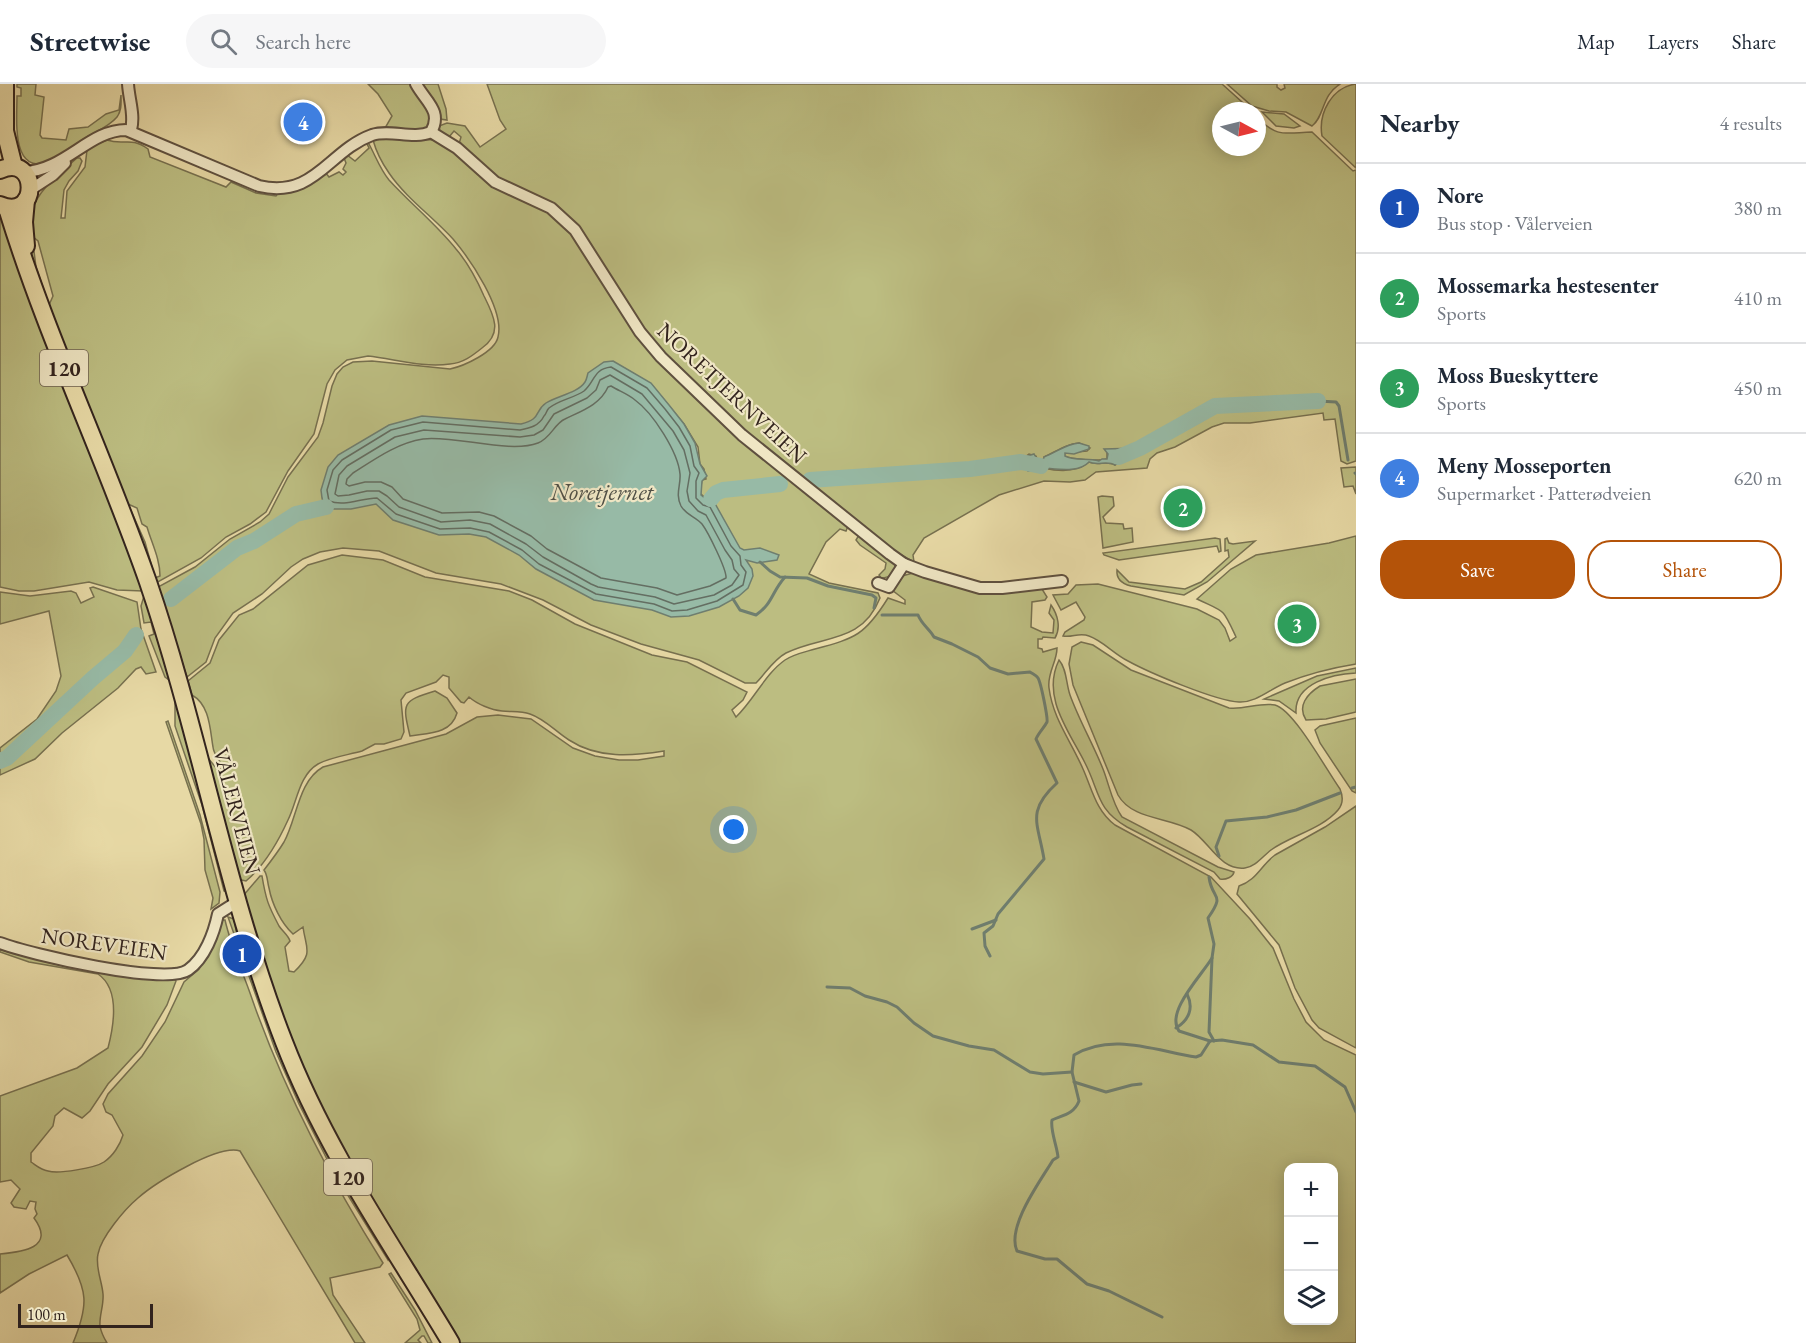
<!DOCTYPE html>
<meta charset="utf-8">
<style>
:root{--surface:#fff;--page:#f6f6f7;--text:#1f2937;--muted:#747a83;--line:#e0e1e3;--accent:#b45309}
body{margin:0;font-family:"EB Garamond",serif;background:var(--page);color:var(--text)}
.controls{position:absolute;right:18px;bottom:18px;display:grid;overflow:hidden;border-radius:12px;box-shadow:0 3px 15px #0003}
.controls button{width:54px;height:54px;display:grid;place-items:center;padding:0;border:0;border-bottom:2px solid var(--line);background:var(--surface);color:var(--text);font:30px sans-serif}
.compass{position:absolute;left:1212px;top:18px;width:54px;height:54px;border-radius:50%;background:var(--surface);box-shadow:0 3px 15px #0003;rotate:97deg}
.scale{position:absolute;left:18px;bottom:15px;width:135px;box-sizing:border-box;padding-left:6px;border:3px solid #32231d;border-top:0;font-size:16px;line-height:21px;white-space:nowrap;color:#32231d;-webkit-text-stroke:4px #efe6c4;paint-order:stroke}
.you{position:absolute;left:734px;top:746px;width:21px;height:21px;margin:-15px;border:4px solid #fff;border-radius:50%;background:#1a73e8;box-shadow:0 0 0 9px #1a73e833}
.badge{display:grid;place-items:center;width:39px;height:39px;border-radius:50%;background:var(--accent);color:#fff;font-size:20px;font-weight:700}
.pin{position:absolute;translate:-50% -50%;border:3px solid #fff;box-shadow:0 2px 6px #0006}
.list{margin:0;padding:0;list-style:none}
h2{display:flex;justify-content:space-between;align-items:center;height:78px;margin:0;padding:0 24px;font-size:26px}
h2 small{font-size:20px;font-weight:400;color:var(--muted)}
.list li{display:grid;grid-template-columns:39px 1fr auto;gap:18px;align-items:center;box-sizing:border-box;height:90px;padding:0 24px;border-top:2px solid var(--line)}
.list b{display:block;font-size:22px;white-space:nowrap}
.list p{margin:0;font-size:20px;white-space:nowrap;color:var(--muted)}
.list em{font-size:20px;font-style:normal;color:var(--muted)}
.actions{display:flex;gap:12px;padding:18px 24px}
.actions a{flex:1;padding:14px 0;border:2px solid var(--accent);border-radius:24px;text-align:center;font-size:21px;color:var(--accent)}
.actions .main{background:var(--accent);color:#fff}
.icon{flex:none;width:33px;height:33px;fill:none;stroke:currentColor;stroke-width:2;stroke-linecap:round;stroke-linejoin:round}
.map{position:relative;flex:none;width:1356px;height:1259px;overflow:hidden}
header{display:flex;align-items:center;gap:36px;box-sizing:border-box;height:84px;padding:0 30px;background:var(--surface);border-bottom:2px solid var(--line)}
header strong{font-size:28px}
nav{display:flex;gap:33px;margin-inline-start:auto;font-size:21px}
.search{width:420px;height:54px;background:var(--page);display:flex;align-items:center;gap:15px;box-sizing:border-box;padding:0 21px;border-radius:33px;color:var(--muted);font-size:22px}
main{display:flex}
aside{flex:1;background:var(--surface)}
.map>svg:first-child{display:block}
.green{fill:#bcbd81;stroke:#77704f;stroke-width:1.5;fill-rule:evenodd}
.water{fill:#97baa6;stroke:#6f7e6f;stroke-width:1.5}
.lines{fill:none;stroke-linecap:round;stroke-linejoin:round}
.shore{stroke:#646e62;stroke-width:1.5}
.stream{stroke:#6f7e6f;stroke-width:3}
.river{stroke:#97baa6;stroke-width:16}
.street-casing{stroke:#5f503f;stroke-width:14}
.primary-casing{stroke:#32231d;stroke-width:20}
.street{stroke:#efe6c4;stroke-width:10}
.primary{stroke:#e7d9a5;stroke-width:16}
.labels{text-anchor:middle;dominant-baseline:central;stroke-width:4.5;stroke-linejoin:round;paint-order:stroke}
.shield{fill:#efe6c4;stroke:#6b5e4f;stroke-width:1.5}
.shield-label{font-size:21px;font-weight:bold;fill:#32231d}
.street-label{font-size:22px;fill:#32231d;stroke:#efe6c4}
.water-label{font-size:24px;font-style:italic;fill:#505046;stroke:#efe6c4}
</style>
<header>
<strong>Streetwise</strong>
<div class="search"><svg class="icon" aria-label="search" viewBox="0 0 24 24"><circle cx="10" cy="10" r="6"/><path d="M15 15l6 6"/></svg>Search here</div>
<nav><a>Map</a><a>Layers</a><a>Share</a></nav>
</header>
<main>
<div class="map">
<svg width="1356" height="1259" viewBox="0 0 1356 1259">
<rect width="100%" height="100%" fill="#e7d9a5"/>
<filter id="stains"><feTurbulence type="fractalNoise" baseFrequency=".00333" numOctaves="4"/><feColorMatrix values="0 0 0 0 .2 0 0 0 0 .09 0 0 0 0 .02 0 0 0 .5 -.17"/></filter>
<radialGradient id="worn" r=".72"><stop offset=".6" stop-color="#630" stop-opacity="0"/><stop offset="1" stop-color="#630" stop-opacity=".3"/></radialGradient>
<g class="green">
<path d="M17,0h19l-1,11 9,2 -4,38 2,3 24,2 3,-11 19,-2 18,-13 13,-4 2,-15c0,7 1,16 -4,22 -10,12 -26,16 -38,25 -7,5 -15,12 -22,17 -47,23 -40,-37 -40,-63h4v-8l-4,-1z"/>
<polygon points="368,0 413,0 431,25 429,44 421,47 385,44 392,32 378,10"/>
<polygon points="420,0 438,0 446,25 447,36 440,35 439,28"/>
<path d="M487,0h735l30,27h-31v36h36v-30c20,21 27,16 55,15l41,39 3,-1v291l-9,3 -6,-3 -6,-42 -11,1 -1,-7 -73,10h-26l-12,4 -37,20 -18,6 -7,6 -3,9 -51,4 -11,8 -15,2 -26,-1 -45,14 -75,43 -11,17 1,7 -20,-11 -145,-116 -98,-95 -51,-76 -61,-67 -41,-19 -39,-34 2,-7 -7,-6 -5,6 -9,-5 -1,-6 8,-3 18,3 15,21 26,-18 -6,-9zM1079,359l11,5 -3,3 -22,2 -1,3c8,4 35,5 43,3v-8l32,-3 -24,17c-8,-5 -17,1 -26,-3 -18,15 -47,7 -68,-2l8,-6 7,2 2,5 4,3 2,-7c13,-6 22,-13 35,-14z"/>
<path d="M1227,0h50v3l4,3 4,-2 -1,-4h56c-19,12 -15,32 -28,42l-26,-14 -17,-1 -17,-5z"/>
<path d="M1356,0v84l-34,-32c-4,-23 10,-49 34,-52z"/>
<polygon points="1262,28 1284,30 1300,42 1294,44 1276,42"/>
<path d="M377,53l58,3 116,73 19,18 90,131 78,76 110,88 -2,5 -6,-2 -14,13 -17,32 20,9 49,10 2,5c-18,46 -58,37 -94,55 -13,7 -20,20 -30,30h-11l-46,-23 -58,-16 -50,-19 -48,-25 -42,-16 -65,-11 -57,-22 -36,-3 -23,4 -17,7 -12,8 -29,27 -29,19 -18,25 -9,24 -19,15 -29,-90 37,-20 35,-28 30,-17 9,-8 19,-37 30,-40 5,-14 9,-37 5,-12 6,-7 10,-5 19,-1 78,8c14,-3 45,-17 48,-32 7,-27 -28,-78 -45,-98 -20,-22 -47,-41 -64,-66 -7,-10 -13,-22 -16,-33zM624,284l27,16 33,40 14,23 2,17 4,5 2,10 -4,1 -2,13 7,7 -213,-1z"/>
<path d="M107,56c17,6 23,-4 41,9l2,8 76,30 5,-5 25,11 20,3 3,-4 22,-5 24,-15 4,5 10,-5 4,3 3,-3 -3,-3 3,-6 -2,-5 3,-3 8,6 14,-13 -3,-6 3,2c7,13 11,25 20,36 22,24 47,44 67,69 12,14 21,31 28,47 10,20 19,37 -2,52 -10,8 -19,15 -32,16 -27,4 -55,-5 -82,-8l-21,4 -12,10 -8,14 -13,50 -26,37 -22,41 -16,12 -24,13 -25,21 -45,25c-24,-64 -50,-128 -75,-192 -18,-44 -61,-132 -50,-178 6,-23 29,-40 46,-55h3l2,3 -4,10 -9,10 -5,9 -3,28h4l2,-27 18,-24 2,-17 5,-4zM32,152l6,5 15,55 -4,9 -13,-38zM128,420l9,4 5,16 5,3c5,17 13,32 13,49l-5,2 -10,-36z"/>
<polygon points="0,130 5,135 121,442 143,507 117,506 89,498 34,507 19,507 0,503"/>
<polygon points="1356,383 1356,410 1353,402 1344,403 1341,384"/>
<polygon points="1102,412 1113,413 1114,422 1103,433 1106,439 1123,440 1124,445 1132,444 1133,458 1103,464 1098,413"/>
<path d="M859,451l36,27c2,9 -4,16 -14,16l-2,-3 6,-6 1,-6 -26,-18 -4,-5z"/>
<path d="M1356,452v128c-25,4 -48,10 -71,19 -15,6 -29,20 -46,19 -23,-1 -89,-29 -111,-41 -14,-7 -25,-20 -39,-25 -10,-4 -17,2 -26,0l2,-4 19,-12 1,-3 -9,-15 -15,8 -8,-15 15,-1 8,-9 22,-1 99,25 22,11 6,8 5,13 6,-4c-14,-30 -10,-24 -39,-38l34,-30 25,-14 73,-12z"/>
<polygon points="1215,454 1220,455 1221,467 1219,468 1217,462 1119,476 1104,471 1103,469"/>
<path d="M1227,454l2,5 4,1 22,-3 -48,41 -23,13 -53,-9c-8,-2 -15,-6 -14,-16l12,12 56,7 16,-7 28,-25 -1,-7 -3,1v-12z"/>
<path d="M342,471l41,5 42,17 84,14 23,9 43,24 77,31 35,7 60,30 -4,8 -11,10 4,7c18,-17 29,-43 49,-57 9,-6 20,-8 30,-11 41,-11 50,-14 73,-51l17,6v-4l-13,-10 10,-14 11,-3 69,20 60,-4 5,8 -2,3 -13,2 -1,25 11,5 11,1 1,-13 -5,-7 2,-8c7,10 10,23 4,33l-12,-1 -1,2h-4v9l4,1 1,3 14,-4c0,14 -10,25 -8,40 4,31 22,53 34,81 9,20 13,42 32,56l96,52 39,42 23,29 21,51 12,23 18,18 32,15v288h-898l-123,-201 -63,-148 -6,-29 -23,-69 17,-20h2c4,24 6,29 17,50 4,6 9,9 11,15l-5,6 4,24 5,1c20,-19 12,-23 9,-45l-10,7c-12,-11 -21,-30 -24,-46 -2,-7 -1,-12 -5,-18 7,-9 14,-18 20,-28 13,-23 14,-61 39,-75l123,-33 31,-17 21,-2 33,4 42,29 22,8 24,4h19l26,-4v-5c-32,5 -66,8 -95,-11 -13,-8 -24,-21 -39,-26 -9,-3 -18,-2 -28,-3 -11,-1 -25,-7 -33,-14l-5,6 -3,-1 -12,-14v-11l-6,-2 -7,7 -30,11 -5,7 3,32 -3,7 -17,5h-9l-13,7c-14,4 -31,6 -44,13 -19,11 -21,38 -30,56 -10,22 -23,45 -42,61l-9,-2 -29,-121 9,11h5c0,-9 -8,-12 -9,-22 -3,-17 -3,-42 -21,-52l-4,-14 22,-18 9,-23 20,-25 14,-6 55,-44zM1288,1084h46v152h-46z"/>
<polygon points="93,503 137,518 141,545 156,588 146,590 141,583 136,585 118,604 62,649 35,675 0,691 0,664 37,635 56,607 61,592 49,527 0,540 0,508 30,512 71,507 76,509 81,519 94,513 90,504"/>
<polygon points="144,512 172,598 165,593 149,552 154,550 151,538 144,539 141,522"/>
<path d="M1081,558l12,3 38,25 98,38c15,2 31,-6 46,-3 19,5 52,66 65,84 3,7 3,15 -2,21 -16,19 -48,26 -67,40 -8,6 -16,17 -26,18 -25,3 -36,-27 -54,-38 -22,-13 -59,-10 -73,-35l-45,-110 -4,-21 3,-17z"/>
<path d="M1059,576c8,9 7,24 11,35 9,25 23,49 33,74 6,15 9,34 19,48l96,50 16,5c-1,5 -8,8 -14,7l-6,-7 -87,-45c-31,-18 -27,-35 -42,-64 -16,-32 -44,-66 -26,-103z"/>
<path d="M1356,584v5c-23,1 -62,10 -60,40l-17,-12 -15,-2 53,-23z"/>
<path d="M1356,595v33l-30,7 -20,1c-9,-14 1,-26 14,-34z"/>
<path d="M435,607l12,7 10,15c-6,21 -28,20 -47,23 -8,-33 -8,-35 25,-45z"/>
<polygon points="175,613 227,808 224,807 202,721 175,642"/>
<polygon points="1356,634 1356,709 1352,707 1320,659 1315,646 1320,642"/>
<polygon points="168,637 200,731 220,808 219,819 211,825 213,814 205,786 204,755 201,740 166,638"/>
<path d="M1356,722v242l-37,-20 -7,-8 -17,-32 -16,-43 -42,-51 2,-8c18,-6 22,-21 36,-31l50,-28z"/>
<polygon points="228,833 234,835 239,862 245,875 389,1173 388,1176 334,1089 299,1020 276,968"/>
<path d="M222,836h3c6,26 16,48 25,73 33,96 79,184 133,270l-3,4 -50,11 3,17 32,48h-10l-115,-192c-22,-7 -85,32 -102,47 -13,11 -37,39 -40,56 -3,13 4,27 5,40 1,11 -4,22 -3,32 1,6 4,12 7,17h-34c16,-38 15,-53 -6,-88l-38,19 -29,19v-39c22,-2 56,-6 34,-36l3,-4 -2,-5 1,-7 -6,-1 -4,8 -12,-2 -3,-4 9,-14 -9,-9 -11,2v-86l77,-28 31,-20c6,-23 12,-59 -10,-74l-69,-12 -29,-10v-7l172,32 4,4 -9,24 -25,42 -34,37 -18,27 -8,7 -18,-10 -9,8 -2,10 -22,27v9c6,4 10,8 17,9 11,3 47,-3 56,-9 9,-6 16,-17 19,-27l-11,-20 -6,-3 -3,-8 5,-10 34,-38 23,-34 19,-40 15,-13z"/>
<polygon points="391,1189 415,1226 432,1259 428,1259 424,1252 422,1252 418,1256 421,1259 405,1259 420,1246 417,1235 389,1190"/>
</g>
<g class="water">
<path d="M613,277l38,22 18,22 15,19 11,19 5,21 7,12 -5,5 -1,14 6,5h6l27,48 4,2 16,-2 19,7 -2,5 -20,3 -11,-3 6,9 1,7 -5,12 -9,8 -20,11 -30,9 -18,1 -19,-7 -58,-10 -58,-31 -17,-14 -33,-18 -17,-3 -30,1 -46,-15 -17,-16 -25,5h-23l-4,-4 -2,-7 -1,-8 7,-23 10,-12 51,-30 33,-9 99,8c21,-5 13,-13 25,-21 11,-7 32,-10 39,-21 2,-3 2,-6 3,-9l16,-11z"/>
<path d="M1079,359l10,3v3l-15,5 -9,-1v3c9,5 22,2 34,5l3,-2h5l1,-5 -4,-5 36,-1v3l-25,14c-8,-5 -17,1 -26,-3 -10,11 -31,7 -46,6 -4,-1 -10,2 -15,3l-8,-6 4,-8 10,-3 4,7 4,3 2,-7c13,-5 22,-13 35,-14z"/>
</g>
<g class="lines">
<g class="shore">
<path d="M611,283l36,21 18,21 14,18 11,19 4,20 5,7 -3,8v17l7,7 7,2 21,39 9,10 1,9 5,7 -3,13 -26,16 -30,9 -15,1 -18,-7 -58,-10 -57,-30 -17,-14 -33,-18 -19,-4 -30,1 -44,-15 -19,-16c-16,0 -32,9 -48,3l-2,-11 6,-20 9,-10 49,-30 32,-8 97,8c10,-2 19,-4 24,-14 3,-3 2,-5 5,-8 10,-8 25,-10 35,-17 11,-9 9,-22 27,-24z"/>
<polygon points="610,291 642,310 673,347 684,366 690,389 687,407 689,417 698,427 706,431 725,466 732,476 734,485 739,491 732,501 714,511 674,520 655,513 598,503 591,500 543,473 526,460 490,440 470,436 441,438 399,423 387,412 379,407 367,407 349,411 338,412 335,410 339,391 347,382 395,353 424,346 520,353 534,351 543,346 554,330 587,314 596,306 600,296"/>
<path d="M611,302c8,5 17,8 24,14 18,13 43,52 45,74 1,11 -5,20 1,32 5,9 15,11 21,18 6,8 25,46 24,54l-16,8 -33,9 -20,-7 -56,-10 -54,-29 -16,-13 -37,-20 -15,-4 -37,1 -39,-14 -11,-12 -11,-5h-16l-16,4 -3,-2 1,-5 6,-6c22,-14 44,-30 70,-34 32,-4 86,15 115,4 13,-5 16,-19 27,-24 16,-8 35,-14 43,-32z"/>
</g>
<g class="stream">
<polyline points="1318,317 1336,318 1339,322 1348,376"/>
<polyline points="1355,389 1356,390"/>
<polyline points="760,478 770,487 780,493 807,494 828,502 872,511 876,514 874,524"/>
<path d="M733,515l7,11 16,5c17,-12 15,-22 29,-38"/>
<path d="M882,531h36c4,10 11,13 16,22l18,7 26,13 12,11 18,6 22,-2c3,2 6,3 8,6 3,5 10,40 9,44 -3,6 -8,10 -11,17l21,44c-31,28 -19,40 -13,76l-46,55 -5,12 -9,7 1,13 5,10"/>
<polyline points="1352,704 1356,703"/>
<polyline points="1219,772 1216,763 1226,737 1267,733 1296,726 1340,709"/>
<path d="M1209,793c3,24 17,15 -1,41l6,26 -2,14 -3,74 5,9"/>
<polyline points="972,845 996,836"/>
<path d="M1212,874c-10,17 -47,54 -33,73l31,10 12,-1 31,5 26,17 36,4 30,21 11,25"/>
<polyline points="827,903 850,904 865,912 887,918 897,923 914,939 933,952 969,962 994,966 1030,988 1043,990 1072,988"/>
<path d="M1176,944c13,-8 18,-20 11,-34"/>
<polyline points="1074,998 1106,1008 1132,1001 1141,1000"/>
<path d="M1162,1233l-53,-26 -22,-7 -30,-25h-12l-28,-8c-11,-24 24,-71 36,-91l5,-3c-1,-11 -8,-27 -6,-37 11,-5 22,-6 27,-19l-7,-29 2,-17c38,-23 82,-4 122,2l5,-2 9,-14"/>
</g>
<g class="river">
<polyline points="1119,373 1140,364 1215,322 1318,317"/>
<polyline points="810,396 970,385 1021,378 1041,382"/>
<polyline points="711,415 716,409 723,406 780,400"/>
<polyline points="171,515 237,464 254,457 296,430 326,423"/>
<polyline points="0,677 7,674 93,594 125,567 136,551"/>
</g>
<defs>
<g id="street">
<path d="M128,0c1,16 7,31 3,46"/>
<polyline points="431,48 457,64 495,98 551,124 575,146 640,248 661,273 742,351 890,470 904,480 925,488 980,504 1002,504 1062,497"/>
<path d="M24,88c42,-2 65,-42 102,-42l133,56c56,13 69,-35 113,-51 19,-6 41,5 59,-3 12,-21 -6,-31 -15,-48"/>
<polyline points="30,106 53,91 65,79"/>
<polyline points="878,499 889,503 904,480"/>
<path d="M0,859c29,11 165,43 188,27 17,-12 26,-37 30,-56l19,-12"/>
</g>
<g id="primary">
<polyline points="5,0 5,47 14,83"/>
<path d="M0,86c39,-18 40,52 0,35"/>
<path d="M7,124c39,128 97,248 141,374 52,152 78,311 136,460 42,109 108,202 167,301"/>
<polyline points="26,162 24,138 26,116"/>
</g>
</defs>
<use href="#street" class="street-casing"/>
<use href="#primary" class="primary-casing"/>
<use href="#street" class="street"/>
<use href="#primary" class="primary"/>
</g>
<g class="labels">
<g class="shield">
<rect x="40" y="266" width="48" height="36" rx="4.5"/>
<rect x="324" y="1075" width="48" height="36" rx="4.5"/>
</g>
<g class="shield-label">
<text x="64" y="284">120</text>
<text x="348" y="1093">120</text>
</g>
<g class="street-label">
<text transform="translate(732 309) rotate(43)">NORETJERNVEIEN</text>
<text transform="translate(237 727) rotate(75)">VÅLERVEIEN</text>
<text transform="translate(104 860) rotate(8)">NOREVEIEN</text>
</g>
<g class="water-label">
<text x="602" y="407">Noretjernet</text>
</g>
</g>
<rect width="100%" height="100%" filter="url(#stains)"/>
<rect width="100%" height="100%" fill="url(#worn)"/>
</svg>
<div class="controls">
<button>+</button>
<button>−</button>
<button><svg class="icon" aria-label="layers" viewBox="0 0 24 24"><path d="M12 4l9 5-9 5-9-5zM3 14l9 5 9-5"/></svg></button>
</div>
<svg class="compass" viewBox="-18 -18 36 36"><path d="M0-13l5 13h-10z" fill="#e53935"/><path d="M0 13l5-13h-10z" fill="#747a83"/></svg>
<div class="scale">100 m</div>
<div class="you"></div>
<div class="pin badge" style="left:242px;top:870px;background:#1a4fb4">1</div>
<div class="pin badge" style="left:1183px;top:424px;background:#2e9e5b">2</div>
<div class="pin badge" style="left:1297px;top:540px;background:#2e9e5b">3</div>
<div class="pin badge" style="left:303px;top:38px;background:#3f7fe0">4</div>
</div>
<aside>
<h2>Nearby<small>4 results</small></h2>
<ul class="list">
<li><span class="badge" style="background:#1a4fb4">1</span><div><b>Nore</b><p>Bus stop · Vålerveien</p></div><em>380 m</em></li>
<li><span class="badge" style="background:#2e9e5b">2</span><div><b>Mossemarka hestesenter</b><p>Sports</p></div><em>410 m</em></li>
<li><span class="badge" style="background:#2e9e5b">3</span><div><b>Moss Bueskyttere</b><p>Sports</p></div><em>450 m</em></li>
<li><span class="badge" style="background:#3f7fe0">4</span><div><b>Meny Mosseporten</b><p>Supermarket · Patterødveien</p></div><em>620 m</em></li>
</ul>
<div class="actions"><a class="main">Save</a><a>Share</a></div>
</aside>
</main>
